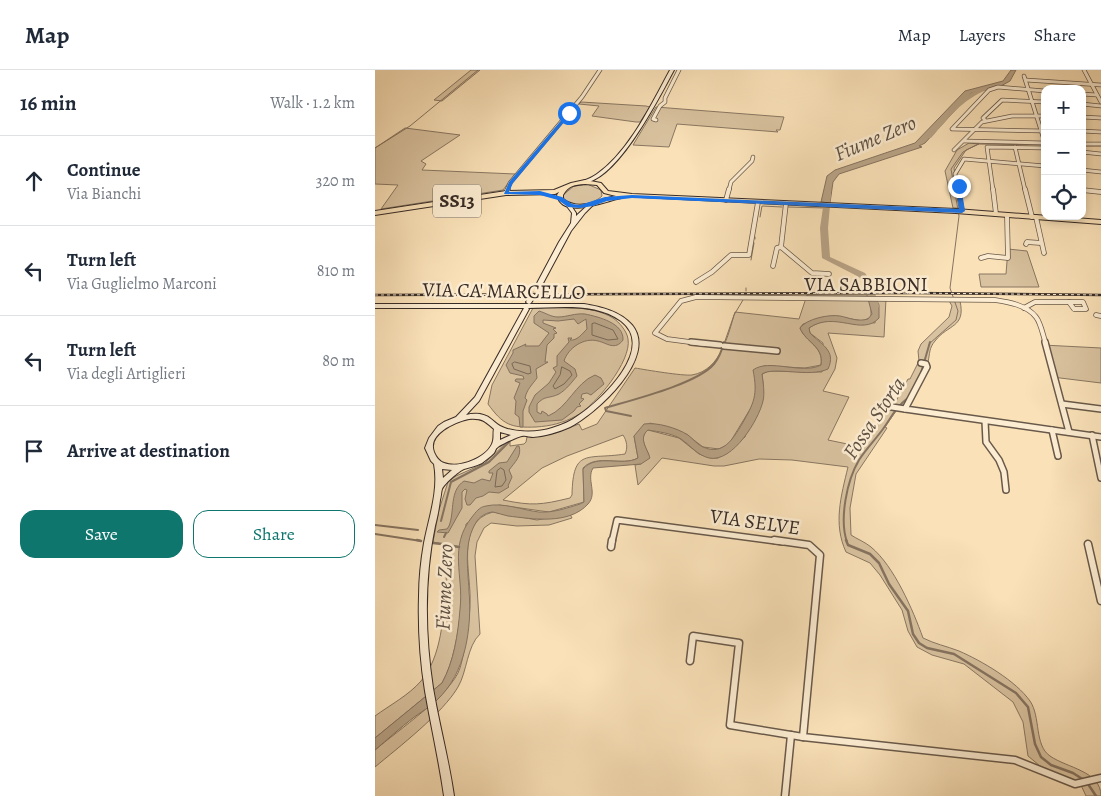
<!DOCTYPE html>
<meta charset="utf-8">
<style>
:root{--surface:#fff;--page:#f2f2f3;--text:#1f2937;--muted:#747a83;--line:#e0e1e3;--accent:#0f766e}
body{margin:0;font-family:Alegreya,serif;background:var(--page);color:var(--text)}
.controls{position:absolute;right:15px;top:15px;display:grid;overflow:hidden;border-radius:10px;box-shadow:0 2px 8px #0003}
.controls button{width:45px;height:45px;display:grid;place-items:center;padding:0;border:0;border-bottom:1px solid var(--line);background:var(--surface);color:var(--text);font:25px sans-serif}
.stop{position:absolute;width:15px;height:15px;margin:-11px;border:4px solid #1a73e8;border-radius:50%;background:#fff}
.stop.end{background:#1a73e8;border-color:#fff;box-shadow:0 1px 5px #0008}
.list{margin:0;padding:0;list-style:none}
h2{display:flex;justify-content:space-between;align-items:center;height:65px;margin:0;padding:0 20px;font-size:21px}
h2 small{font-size:16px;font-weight:400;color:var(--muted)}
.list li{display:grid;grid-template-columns:32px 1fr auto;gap:15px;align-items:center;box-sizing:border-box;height:90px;padding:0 20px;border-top:1px solid var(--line)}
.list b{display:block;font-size:19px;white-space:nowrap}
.list p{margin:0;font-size:16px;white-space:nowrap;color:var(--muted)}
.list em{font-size:16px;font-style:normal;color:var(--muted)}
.actions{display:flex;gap:10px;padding:15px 20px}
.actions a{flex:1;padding:11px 0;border:1px solid var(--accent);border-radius:15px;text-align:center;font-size:18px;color:var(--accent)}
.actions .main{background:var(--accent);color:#fff}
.icon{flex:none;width:28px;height:28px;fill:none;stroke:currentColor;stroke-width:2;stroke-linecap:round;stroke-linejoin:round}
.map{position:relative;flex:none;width:726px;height:726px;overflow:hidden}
header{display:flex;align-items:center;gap:30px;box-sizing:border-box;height:70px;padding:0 25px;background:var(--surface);border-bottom:1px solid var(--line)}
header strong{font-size:24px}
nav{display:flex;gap:28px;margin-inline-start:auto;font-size:18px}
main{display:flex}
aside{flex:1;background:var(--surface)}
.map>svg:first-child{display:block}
.green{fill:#d9c29f;stroke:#887762;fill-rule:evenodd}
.water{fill:#b8a386;stroke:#857360}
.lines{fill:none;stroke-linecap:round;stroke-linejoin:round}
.shore{stroke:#786856;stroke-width:1}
.stream-far2{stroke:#857360;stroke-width:1}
.stream-far1{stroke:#857360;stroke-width:2}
.stream{stroke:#857360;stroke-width:2.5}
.river{fill:#b8a386;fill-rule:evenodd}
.secondary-tunnel{stroke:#d3bd9b;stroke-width:5.5;stroke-dasharray:5.5 2.5;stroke-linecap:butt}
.street-far3-casing{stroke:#68594a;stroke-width:4.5}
.street-far2-casing{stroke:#68594a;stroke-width:5.5}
.street-far1-casing{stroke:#68594a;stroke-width:8}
.street-casing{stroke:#68594a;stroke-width:9}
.secondary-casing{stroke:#382c26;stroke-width:2}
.primary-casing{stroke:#382c26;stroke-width:2}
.street-far3{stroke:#fcecd1;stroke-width:3}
.street-far2{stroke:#fcecd1;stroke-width:4}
.street-far1{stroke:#fcecd1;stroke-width:5}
.street{stroke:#fcecd1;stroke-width:6}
.secondary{fill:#fcecd1;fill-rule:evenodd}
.primary{fill:#fae1b8;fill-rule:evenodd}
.rail-casing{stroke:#382c26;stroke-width:2.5}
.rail{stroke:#fcecd1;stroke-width:1;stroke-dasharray:3;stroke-linecap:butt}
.route{fill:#1a73e8}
.labels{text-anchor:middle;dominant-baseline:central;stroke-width:5;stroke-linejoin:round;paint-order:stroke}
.shield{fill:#fcecd1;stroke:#736659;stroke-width:1}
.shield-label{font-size:19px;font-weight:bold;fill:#382c26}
.street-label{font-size:20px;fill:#382c26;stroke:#fcecd1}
.water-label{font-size:21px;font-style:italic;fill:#5e5043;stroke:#fcecd1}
</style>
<header>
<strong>Map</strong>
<nav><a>Map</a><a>Layers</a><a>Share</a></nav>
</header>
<main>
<aside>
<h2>16 min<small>Walk · 1.2 km</small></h2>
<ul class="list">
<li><svg class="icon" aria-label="ahead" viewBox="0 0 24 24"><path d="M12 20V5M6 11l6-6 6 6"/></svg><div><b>Continue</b><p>Via Bianchi</p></div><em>320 m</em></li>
<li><svg class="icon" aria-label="left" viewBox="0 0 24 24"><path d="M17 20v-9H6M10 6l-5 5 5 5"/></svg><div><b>Turn left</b><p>Via Guglielmo Marconi</p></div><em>810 m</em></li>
<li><svg class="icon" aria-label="left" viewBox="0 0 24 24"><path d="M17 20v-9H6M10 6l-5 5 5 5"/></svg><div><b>Turn left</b><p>Via degli Artiglieri</p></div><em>80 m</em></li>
<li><svg class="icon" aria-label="arrive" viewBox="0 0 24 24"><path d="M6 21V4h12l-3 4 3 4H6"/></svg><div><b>Arrive at destination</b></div></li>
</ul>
<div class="actions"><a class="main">Save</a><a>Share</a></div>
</aside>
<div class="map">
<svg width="726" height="726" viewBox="0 0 726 726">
<rect width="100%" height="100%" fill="#fae1b8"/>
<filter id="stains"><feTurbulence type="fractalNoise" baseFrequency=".004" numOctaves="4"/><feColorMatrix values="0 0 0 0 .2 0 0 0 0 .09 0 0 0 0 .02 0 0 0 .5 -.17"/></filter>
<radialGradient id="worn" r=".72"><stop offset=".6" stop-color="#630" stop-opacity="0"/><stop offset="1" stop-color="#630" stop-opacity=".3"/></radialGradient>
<g class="green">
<polygon points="96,0 105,0 67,31 59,30"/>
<polygon points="206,32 271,36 275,37 265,52 261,52 217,46 224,36 204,34"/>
<polygon points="281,37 409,47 405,60 401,60 403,62 302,54 294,77 258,75"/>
<polygon points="30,58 85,65 46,91 51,94 47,100 140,104 128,120 6,139 23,115 0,114 0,78"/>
<polygon points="594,73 604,74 591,80 579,98 585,138 578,138 570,101 582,80"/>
<path d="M212,114l14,6 1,6c-9,9 -37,15 -39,-1l11,-9z"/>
<polygon points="633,179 652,181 664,217 606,217 604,204 631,204"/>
<path d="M432,225h60l4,11v11l-8,4 -29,-5 -31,8 -3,4c6,15 24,18 21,37l-16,3 -42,-2 -7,19 -1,14 -3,7 -23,38 -10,5 -16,-2 -17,-13 -36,-11 -16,13 4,22c-16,9 -41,-5 -55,10l1,34 -35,10 -50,-7 -33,19c-3,44 -2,121 -24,159l-67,55v-22c15,-11 34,-21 46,-35 21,-25 22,-64 25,-95 1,-14 -2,-27 1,-41l-14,-3 6,-32 9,-28 8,-6 29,-13 25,-24v7l14,-2 2,-2 1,-5 28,-4 24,-9 3,6 15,-6 38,-56c12,2 47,8 57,7 29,-5 36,-40 43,-63l64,7zM248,365c4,6 5,13 2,19 -38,6 -52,-7 -53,41l-2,3c-29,7 -38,8 -67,2l39,-32 25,-12z"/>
<path d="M501,229h10l-2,38 -56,-4 9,25 -2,11 -12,22 26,6 -21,43 34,7 27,-42 7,-4 12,-22h2l9,-18 -1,-10 3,-7 28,-27 3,-11 -4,-7 12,2c6,27 -12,23 -25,40 -6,7 -5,12 -7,21 -4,14 -16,29 -23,42l-7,4 -13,19 2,1 -31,46 -6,34 1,27c6,4 14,7 20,12 23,19 42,63 52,91 12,6 23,8 36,13 23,10 57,30 71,50 11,16 4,44 20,55 17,12 51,15 51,40h-15l-6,-13 -40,-17 -12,-10 -5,-34 -10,-20 -49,-38 -32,-9 -15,-8 -9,-16 -6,-21 -22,-35 -10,-12 -24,-11c-13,-28 -5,-56 2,-85l-56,-7 -33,-1 -35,7h-10l-52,-8 -24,27 -3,-20 6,-1 8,-9c-4,-9 -10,-18 -1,-25l31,8 20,16 12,4h7l27,-21 18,-54 -1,-9 7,-3 53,1 1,-29 -13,-10 -1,-5c18,-13 46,-6 66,-5z"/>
<path d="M158,238c25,0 57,-4 80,10 6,4 14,13 15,21 4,22 -33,67 -52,77 -13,7 -25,10 -40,11 -25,1 -33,-2 -48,-23l4,-19z"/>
<polygon points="668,275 726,278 726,313 677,307"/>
<path d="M118,442l44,8 33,-6 2,4 -23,7 -32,1 -26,-3 -7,5 -7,14 -2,14 5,78c-13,12 -13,38 -22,53 -15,26 -59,60 -83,80v-17c22,-19 77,-56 85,-82 4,-13 10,-50 10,-64 2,-29 -16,-82 23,-92z"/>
</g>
<g class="water">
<polygon points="636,0 641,0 635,11 624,17 596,23 550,73 544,76 547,77 464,104 458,112 455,133 446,132 452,106 460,100 540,73 590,21 628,11"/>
<path d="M492,225h7l5,10v13c-17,19 -44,-8 -70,10l1,5c10,11 27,17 18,36 -19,9 -54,-3 -66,5 1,8 3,19 1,27 -4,18 -30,62 -54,57 -12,-3 -18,-12 -28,-19 -10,-6 -22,-7 -33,-9 -10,8 -1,18 2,28l-9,6 -48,4c-7,12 5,25 -5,36 -19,21 -55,15 -80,12 -5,-1 -10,-3 -15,-4 -5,0 -13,4 -16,9 -14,21 -9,47 -8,70 3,37 -3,82 -32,109 -7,7 -16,12 -24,18 -13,10 -25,21 -38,32v-12l67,-55c12,-22 16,-49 18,-74 4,-33 -12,-62 12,-92 4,-5 7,-10 14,-11 17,-4 36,4 53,6 14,1 28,-4 41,-8l4,-2 -1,-33c14,-16 39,-2 55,-11l-4,-22 10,-12c13,-2 33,4 44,11 5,4 10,10 15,12 20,9 30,-8 39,-23 12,-21 16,-29 11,-54 16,-12 49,5 68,-5 3,-19 -15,-22 -21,-37 6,-9 29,-14 40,-12 10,2 17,6 28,3l4,-5z"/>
<path d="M164,241c7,2 12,6 19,6 9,0 17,-4 27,-3 14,3 39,9 38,26 -8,11 -16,3 -25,1 -14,-4 -30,7 -34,20l11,8 2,7c-6,7 -10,13 -18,18 -10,5 -14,1 -22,10v8l4,2 1,-3 5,3 1,2c20,-8 27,-33 47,-41l6,3 3,6 -13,11 -4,-2 -5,1 -1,4 3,1 -5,5 2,2 -4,1 -3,4 -12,9 -27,2 -6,-10v-5l6,-12 14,-12 7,-11 -3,-4 4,-2v-10l12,-14 -1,-4h4l-2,2c7,1 12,-6 17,-11l-1,-10 -8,5 -4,-5 -16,2 -15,-1v3l13,5 -3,1 4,4 -3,1v4l-7,7 -2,17h3l-12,7 1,9c-5,7 -10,11 -12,20l2,2 -4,11v16h-3l-1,-10 -4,-3 1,-13 -2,-3 6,-15 -5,-2 1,-2h8l-1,-3 -13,-3 -4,-8 7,-12v-3l13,-6 -1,2h14l10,-13 -15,-10v-7z"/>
<path d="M142,376h2c3,10 -4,16 -10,24l3,7 -4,9 1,1 -10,6 -10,-1 -6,4 -7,2 -6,7h-3l-2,-6 2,-9 -2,-1 -3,3v16l-14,25 -11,-1 2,-2 8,-1 2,-3c6,-15 0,-35 15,-45l10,2 8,-4 8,2 3,-8h-4v-2l10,-8 8,-1z"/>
</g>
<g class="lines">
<g class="shore">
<polygon points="220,253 238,260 243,269 233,270 217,265 217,254"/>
<polygon points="140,292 155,296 156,303 153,304 139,299 137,294"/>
<polygon points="187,297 195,301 197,305 189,314 180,319 178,316 185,305"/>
<polygon points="126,398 129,400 131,410 127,416 120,417 122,401"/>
</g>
<g class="stream-far2">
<polyline points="707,76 726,76"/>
<polyline points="0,78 35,56 103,0"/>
<polyline points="413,137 451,138"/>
<polyline points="385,147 387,136 407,137"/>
<polyline points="380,167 380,169"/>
<polyline points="376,190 379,173"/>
<polyline points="371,218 371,221"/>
<polyline points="349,274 359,245 368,230"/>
<polyline points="554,274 581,250 583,241 575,218 584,146 576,99 588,82 603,74 670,75"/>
</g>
<g class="stream-far1">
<polyline points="546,303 555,272"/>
<path d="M256,346l-25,-5 -1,-3c27,-8 92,-24 109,-44 5,-6 8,-14 10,-22"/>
<polyline points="66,451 76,412 114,392 134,372"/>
<polyline points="0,455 43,460"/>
<polyline points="0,464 46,471"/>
<polyline points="69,467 71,463"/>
<path d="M472,472c-8,-23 0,-62 12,-82 7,-11 16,-20 24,-31 10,-14 12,-21 26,-32"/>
</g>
<g class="stream">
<polyline points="42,470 46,471"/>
<polyline points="471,470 473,475 495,484 504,493 514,514 533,541 538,564 544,573 552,578 579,584 641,623 653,637 660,674 666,687 676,695 698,703 709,710"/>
<polyline points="58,473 67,474"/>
<polyline points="72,475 84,477"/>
<polyline points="713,714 721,726"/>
</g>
<g class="river">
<path d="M610,17l2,1v2c-25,9 -39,29 -56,48h-4v-2c17,-19 32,-41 58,-49z"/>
<polygon points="453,122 456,124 453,158 455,187 490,203 497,213 504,236 503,238 497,238 496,236 489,213 484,207 447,188 445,158 450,124"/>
</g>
<polyline class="secondary-tunnel" points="157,227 163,217"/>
<defs>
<g id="street-far3">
<polyline points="709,0 726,32"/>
<polyline points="649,6 670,73"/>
<polyline points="651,10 726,15"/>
<polyline points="670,21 623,17 614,20 577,59 670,61"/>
<polyline points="707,24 722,25"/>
<polyline points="707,34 726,36"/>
<polyline points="707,47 726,48"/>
<polyline points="281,50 278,49 285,36 290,32 290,28 304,0"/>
<polyline points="610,50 608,48 627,30 670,32"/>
<polyline points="707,61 726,62"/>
<polyline points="589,71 670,73"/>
<polyline points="707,74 726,74"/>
<polyline points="640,77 650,120"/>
<polyline points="579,80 607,52 637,46 670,46"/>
<polyline points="707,82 726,84"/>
<polyline points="707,100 726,102"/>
<polyline points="132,120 135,113 207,27 225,0"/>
<polyline points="354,120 356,112 377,91 378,87"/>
<polyline points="583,120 580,104 589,89 670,96"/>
<polyline points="618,120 612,77 670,78"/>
</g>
<g id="street-far2">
<polyline points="583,119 587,141"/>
<polyline points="618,119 621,144"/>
<polyline points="650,119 657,147"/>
<polyline points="707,120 726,122"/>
<polyline points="131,123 133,119"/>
<polyline points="351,130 354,119"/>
<polyline points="411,133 406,177 437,203 454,204"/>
<polyline points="661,147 669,183"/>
<polyline points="651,174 652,172 666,173"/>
<polyline points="606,188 613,186 633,188 632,145"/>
<polyline points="398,196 402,178 406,177"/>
<polyline points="321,212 337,202 356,185 374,185 383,132"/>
<polygon points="694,232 708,232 711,239 699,239"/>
<polyline points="649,238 660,232 694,232"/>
<polyline points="721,245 726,246"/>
<path d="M330,274l-38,-5 -12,-6 26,-32 15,-4 299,3c13,2 32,5 41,17 5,6 7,19 10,27"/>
</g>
<g id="street-far1">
<polyline points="316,272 345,275"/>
<polyline points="670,272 694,362"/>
<polyline points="349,276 402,281"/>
<polyline points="546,293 551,294 552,297 530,339 726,367"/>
<polyline points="687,334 726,339"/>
<polyline points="517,337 530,339"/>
<polyline points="610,351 611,372 624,390 629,402 631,420"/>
<polyline points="677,360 683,386"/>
<polyline points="717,365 726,408"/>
<polyline points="237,472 242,450 408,472"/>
</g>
<g id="street">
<polyline points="399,470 434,475 445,485 428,667 640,690 700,714 726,708"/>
<polyline points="713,474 726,531"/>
<polyline points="236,477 237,470"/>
<polyline points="315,591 318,566 364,573 355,655 428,667"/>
<polyline points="410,726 416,665"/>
</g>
<g id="secondary">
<path d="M295,0h4c-15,28 -57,111 -91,113v-2c5,-2 10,-4 14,-7 32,-22 55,-71 73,-104z"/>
<polygon points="191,134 195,134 201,143 201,146 214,134 218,135 210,143 196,161 166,217 163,219 161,218 160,217 184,172 196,153 197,143 191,135"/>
<polygon points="157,225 160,227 156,233 154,234 152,233 151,232 155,226"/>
<path d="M0,234h209c17,3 36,7 48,21 27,32 -36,89 -62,102 -11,5 -25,9 -37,10 -3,0 -8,-2 -11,-1 -5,1 -20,8 -24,11 -3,2 -2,3 -4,6 -3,3 -8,7 -12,10 -6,3 -12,4 -18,6 -5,2 -19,14 -22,20 -1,3 -1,8 -2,11 -1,9 -3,18 -5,26 -11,54 -10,109 -2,162 6,36 16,72 21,108h-10c-5,-35 -13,-70 -19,-105 -5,-31 -7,-63 -6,-95 0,-18 2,-36 5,-53 5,-26 15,-53 10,-79l-3,-3 -6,-13 4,-10 9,-12 6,-4 12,-5 19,-20 49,-89h-149zM153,238c30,0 67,-6 93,13 35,27 -18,78 -42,94 -8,6 -17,10 -27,13 -14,5 -39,5 -52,-2 -4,-2 -6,-5 -9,-7 -7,-6 -17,-6 -25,-4l13,-14 50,-92zM94,349c13,-1 16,2 25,10 -1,3 0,8 -1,12 -4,16 -33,28 -49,22 -5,-2 -8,-6 -10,-11 -7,-18 21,-30 35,-33zM125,362l11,3 -11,5zM67,399l10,1 -9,8z"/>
</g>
<path id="primary" d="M210,110l16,3 7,8 24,3 324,15 145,11v4l-145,-11 -335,-17v2c-15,3 -59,22 -64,-3l2,-3 -4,2 -49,1 -131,20v-4l131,-20 48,-1 17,-7zM210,114l12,1 7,8 12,3c-18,3 -35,16 -53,3v-4c6,-10 11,-10 22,-11z"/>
</defs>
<use href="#street-far3" class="street-far3-casing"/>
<use href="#street-far2" class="street-far2-casing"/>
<use href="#street-far1" class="street-far1-casing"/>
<use href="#street" class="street-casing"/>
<use href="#secondary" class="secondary-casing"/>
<use href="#primary" class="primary-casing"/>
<use href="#street-far3" class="street-far3"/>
<use href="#street-far2" class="street-far2"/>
<use href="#street-far1" class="street-far1"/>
<use href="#street" class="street"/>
<use href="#secondary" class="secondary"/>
<use href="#primary" class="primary"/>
<defs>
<polyline id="rail" points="0,225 539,223 726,225"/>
</defs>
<use href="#rail" class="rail-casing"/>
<use href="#rail" class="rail"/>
</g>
<polygon class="route" points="194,41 196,44 138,113 134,122 165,121 187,127 197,134 205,135 230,127 257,125 584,139 581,116 584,115 586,116 590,141 587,143 257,128 232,131 218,136 205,138 193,137 183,130 165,125 129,124 134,112"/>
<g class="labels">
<rect class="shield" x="58" y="114.5" width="48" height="33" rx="4"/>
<g class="shield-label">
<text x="82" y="131">SS13</text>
</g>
<g class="street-label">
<text x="491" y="214">VIA SABBIONI</text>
<text transform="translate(129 221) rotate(1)">VIA CA' MARCELLO</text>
<text transform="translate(380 452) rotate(8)">VIA SELVE</text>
</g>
<g class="water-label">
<text transform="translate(500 68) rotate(-23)">Fiume Zero</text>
<text transform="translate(499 348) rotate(-56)">Fossa Storta</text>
<text transform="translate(69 517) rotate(-88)">Fiume Zero</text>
</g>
</g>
<rect width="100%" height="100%" filter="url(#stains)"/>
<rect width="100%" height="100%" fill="url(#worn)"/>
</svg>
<div class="controls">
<button>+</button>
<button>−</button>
<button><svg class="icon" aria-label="locate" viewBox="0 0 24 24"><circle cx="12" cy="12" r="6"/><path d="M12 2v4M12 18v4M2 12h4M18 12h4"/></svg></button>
</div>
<div class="stop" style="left:194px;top:43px"></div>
<div class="stop end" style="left:584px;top:116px"></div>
</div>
</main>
